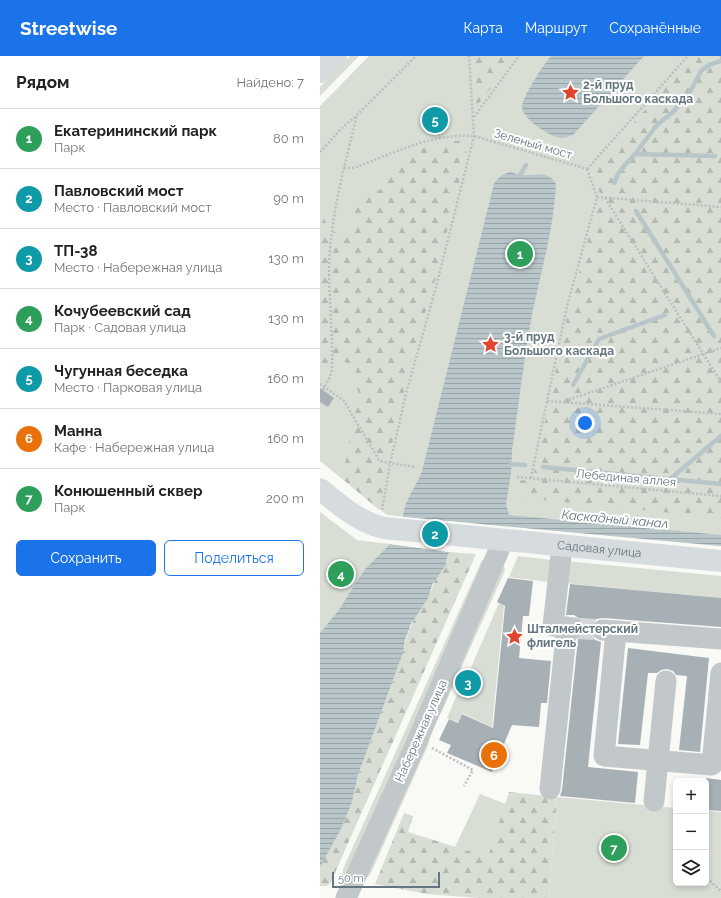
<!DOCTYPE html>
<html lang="ru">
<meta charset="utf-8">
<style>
:root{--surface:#fff;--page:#f2f2f2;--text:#222;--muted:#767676;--line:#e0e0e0;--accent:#1a73e8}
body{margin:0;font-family:Raleway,sans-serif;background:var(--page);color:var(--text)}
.controls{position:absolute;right:12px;bottom:12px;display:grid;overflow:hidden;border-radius:6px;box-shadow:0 2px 6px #0003}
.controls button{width:36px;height:36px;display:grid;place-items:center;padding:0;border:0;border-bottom:1px solid var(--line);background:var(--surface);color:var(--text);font:20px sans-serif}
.scale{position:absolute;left:12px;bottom:10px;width:108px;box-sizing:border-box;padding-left:4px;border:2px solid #647781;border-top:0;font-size:11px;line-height:14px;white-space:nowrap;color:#647781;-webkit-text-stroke:3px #fff;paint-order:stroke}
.you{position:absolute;left:265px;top:367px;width:14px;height:14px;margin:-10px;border:3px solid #fff;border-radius:50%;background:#1a73e8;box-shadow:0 0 0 6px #1a73e833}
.badge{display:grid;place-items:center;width:26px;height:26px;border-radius:50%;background:var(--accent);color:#fff;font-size:13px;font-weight:700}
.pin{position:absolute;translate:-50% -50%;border:2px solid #fff;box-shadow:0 1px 4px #0006}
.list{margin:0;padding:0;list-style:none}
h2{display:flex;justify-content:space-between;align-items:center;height:52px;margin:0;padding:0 16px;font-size:17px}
h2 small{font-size:13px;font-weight:400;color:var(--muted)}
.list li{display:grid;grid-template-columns:26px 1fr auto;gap:12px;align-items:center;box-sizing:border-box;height:60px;padding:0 16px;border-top:1px solid var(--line)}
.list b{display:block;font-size:15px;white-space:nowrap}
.list p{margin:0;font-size:13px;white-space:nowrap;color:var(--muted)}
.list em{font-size:13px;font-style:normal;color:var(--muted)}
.actions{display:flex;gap:8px;padding:12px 16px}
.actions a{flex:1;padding:9px 0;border:1px solid var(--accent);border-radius:6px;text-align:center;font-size:14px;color:var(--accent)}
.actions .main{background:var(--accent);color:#fff}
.icon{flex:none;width:22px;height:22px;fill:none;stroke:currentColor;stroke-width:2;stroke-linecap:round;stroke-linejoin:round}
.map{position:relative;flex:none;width:401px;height:842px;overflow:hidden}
header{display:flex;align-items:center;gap:24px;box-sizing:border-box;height:56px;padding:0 20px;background:var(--accent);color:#fff}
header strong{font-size:19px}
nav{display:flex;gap:22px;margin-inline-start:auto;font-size:14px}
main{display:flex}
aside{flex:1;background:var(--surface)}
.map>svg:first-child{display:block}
.green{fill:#d9ded5}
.forest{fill:url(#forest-firs)}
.water{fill:url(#water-rules)}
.pier{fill:#f9f9f6}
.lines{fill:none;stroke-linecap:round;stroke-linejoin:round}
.stream{stroke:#b8c6c9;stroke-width:4.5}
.building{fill:#a7b1b5}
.minor-tunnel{stroke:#d4d8d9;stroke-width:21;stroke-dasharray:21 10;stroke-linecap:butt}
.path{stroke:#babec1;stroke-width:2.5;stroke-dasharray:2 2;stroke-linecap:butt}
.minor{stroke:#c2c7ca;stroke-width:21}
.major{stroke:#d6dbde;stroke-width:22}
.labels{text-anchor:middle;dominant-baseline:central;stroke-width:4;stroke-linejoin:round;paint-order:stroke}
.poi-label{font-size:12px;font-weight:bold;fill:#647781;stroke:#fff;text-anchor:start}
.street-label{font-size:12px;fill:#647781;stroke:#fff}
.water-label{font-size:13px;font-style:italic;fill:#5f767b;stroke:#fff}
</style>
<header>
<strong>Streetwise</strong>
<nav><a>Карта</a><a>Маршрут</a><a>Сохранённые</a></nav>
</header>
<main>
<aside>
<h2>Рядом<small>Найдено: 7</small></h2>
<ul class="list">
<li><span class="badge" style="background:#2e9e5b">1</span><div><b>Екатерининский парк</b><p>Парк</p></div><em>80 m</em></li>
<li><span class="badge" style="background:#0f9aa8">2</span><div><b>Павловский мост</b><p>Место · Павловский мост</p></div><em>90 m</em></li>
<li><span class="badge" style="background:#0f9aa8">3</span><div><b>ТП-38</b><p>Место · Набережная улица</p></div><em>130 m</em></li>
<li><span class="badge" style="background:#2e9e5b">4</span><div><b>Кочубеевский сад</b><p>Парк · Садовая улица</p></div><em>130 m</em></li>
<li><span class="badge" style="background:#0f9aa8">5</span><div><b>Чугунная беседка</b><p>Место · Парковая улица</p></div><em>160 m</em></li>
<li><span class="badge" style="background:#e8710a">6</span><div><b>Манна</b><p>Кафе · Набережная улица</p></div><em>160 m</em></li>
<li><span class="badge" style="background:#2e9e5b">7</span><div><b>Конюшенный сквер</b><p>Парк</p></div><em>200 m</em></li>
</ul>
<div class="actions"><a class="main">Сохранить</a><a>Поделиться</a></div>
</aside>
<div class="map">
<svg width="401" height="842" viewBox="0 0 401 842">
<defs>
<pattern id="forest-firs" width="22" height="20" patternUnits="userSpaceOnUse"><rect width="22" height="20" fill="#d9ded5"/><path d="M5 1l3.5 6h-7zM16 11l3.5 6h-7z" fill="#b4b9b2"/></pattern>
<pattern id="water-rules" width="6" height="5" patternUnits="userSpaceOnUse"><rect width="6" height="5" fill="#b8c6c9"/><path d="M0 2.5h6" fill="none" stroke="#99a6a9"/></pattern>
</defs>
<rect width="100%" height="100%" fill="#f9f9f6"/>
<g class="green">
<polygon points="30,0 39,0 0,40 0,31"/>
<polygon points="49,0 401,0 401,490 67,459 0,405 0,50"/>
<polygon points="0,456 37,484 70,488 46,512 37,525 18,555 0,577"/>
<polygon points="198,500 231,504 229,526 189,521"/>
<polygon points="162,504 167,505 165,510 24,822 22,819 23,813"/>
<polygon points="246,505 401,520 401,542 244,527"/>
<polygon points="183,510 185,512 184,517 121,657 119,658"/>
<polygon points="179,547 184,550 172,671 142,657 138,666 127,662 139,634 151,639 154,633 152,632 158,621 149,616"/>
<polygon points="110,681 109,687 51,817 48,821 45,821"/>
<polygon points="160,738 186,748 168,801 135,791"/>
<polygon points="237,741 356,752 356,827 386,827 386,755 401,756 401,842 229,842"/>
</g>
<g class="forest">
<polygon points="153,0 195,0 157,50 156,50 156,46"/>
<path d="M373,0h28v462l-198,-20c-6,-5 -10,-12 -10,-19l17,2 3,-2 34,-162 33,-123 -8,-24z"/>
<path d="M136,85h5l4,3 1,10 -30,123 -26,87 -23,102 -8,44 -41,-35c10,-14 13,-28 10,-44l7,-3 3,-4c-1,-6 -6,-12 -5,-18 0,-5 7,-8 6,-13 -1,-3 -3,-5 -3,-9 0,-4 2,-7 0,-12 -3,-9 -17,-14 -26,-11 -4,2 -7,5 -10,8v-154c8,6 10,21 24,18 4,-1 7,-3 11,-6l-4,-14 4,-13 6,-6 19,-4c5,-7 3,-14 11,-19 4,-3 8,-2 12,-5l-1,-6 2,-7 31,-9z"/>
<path d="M129,496l27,2 -146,330 -3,2h-7v-19l32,-65 6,-27 45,-122c5,-27 15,-41 29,-64 2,-12 13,-24 17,-37z"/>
<polygon points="189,736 237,741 229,842 159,842 106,838 55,828 84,757 93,760 88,776 168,801"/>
</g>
<g class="water">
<path d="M231,0h93l-70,78c-4,2 -8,4 -12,4 -11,0 -40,-19 -40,-31 0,-10 22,-43 29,-51z"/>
<path d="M190,116c5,1 9,3 13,3 14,1 24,-5 33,9 -2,42 -14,84 -23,126 -9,46 -14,94 -21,141l-1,22 -5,31 3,11 212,20v11l-318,-29c1,-16 13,-30 19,-46l72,-287c3,-6 9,-10 16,-12z"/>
<polygon points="70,488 129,496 126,505 126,509 113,527 108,542 91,568 85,584 83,597 38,719 32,746 21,773 0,811 0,577 18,555 37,525 46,512"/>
</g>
<g class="pier">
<polygon points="81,461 83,461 160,468 159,470 136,468 82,463"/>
<polygon points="70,486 130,494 131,496 70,488"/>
</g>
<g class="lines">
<g class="stream">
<polyline points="315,98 395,100"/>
<polyline points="200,119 206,109"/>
<polyline points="294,127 298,118 305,109 315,98 337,69 353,56 370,36 381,15 389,9 401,5"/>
<polyline points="316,155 394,280"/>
<polyline points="253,329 279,283 345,259"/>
<polyline points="191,408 205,409"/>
<polyline points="223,411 401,428"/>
<polyline points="350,423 401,380"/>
</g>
</g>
<g class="building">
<polygon points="0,332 14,342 8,351 0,346"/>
<polygon points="188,522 213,525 209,560 203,560 199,602 231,605 227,647 221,647 219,671 192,669 183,690 185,694 181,703 177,705 172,716 127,697 131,689 119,684 129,663 138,667 142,658 173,672 185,550 177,546"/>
<polygon points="250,528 401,542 401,571 283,562 276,563 272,568 270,573 271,579 275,584 281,586 268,711 318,716 315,747 240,740 242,734 258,583 263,579 265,573 264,567 260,563 254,559 246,559"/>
<polygon points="308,592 389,602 380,696 359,694 367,620 356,619 353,615 347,613 341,614 337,617 328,617 320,689 298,688"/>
<polygon points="386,722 401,724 401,755 386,754"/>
</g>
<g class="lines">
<polyline class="minor-tunnel" points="253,572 282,574"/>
<g class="path">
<polyline points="400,0 401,1"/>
<circle cx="115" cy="64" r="5.5"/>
<polyline points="154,61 199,0"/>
<polyline points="117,69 120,82"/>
<polyline points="0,96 22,72 37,59 96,0"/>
<path d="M24,112h10c39,-15 79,-35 120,-32l113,33"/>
<polyline points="267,113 277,141 247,250 227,345 401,358"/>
<polyline points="267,113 368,0"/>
<polyline points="277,141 401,151"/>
<polyline points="285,142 401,326"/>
<polyline points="0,328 24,345 59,404 63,406 96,411"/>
<path d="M3,334l7,-13 2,-8c1,-35 -3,-69 -3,-104 2,-51 16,-101 28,-150"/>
<polyline points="245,345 401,292"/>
<polyline points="197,421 401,440"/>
<polyline points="211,422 227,345"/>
<polyline points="62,454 70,408 87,334 116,231 154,80 149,0"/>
<polyline points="112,692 153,714 144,730"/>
<polyline points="386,824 390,825 401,835"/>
<polyline points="379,830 381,827"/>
</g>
<g class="minor">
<polyline points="242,490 233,570 253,572"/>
<polyline points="282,574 401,583"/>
<polyline points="296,575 284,700 392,709 401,617"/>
<polyline points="230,733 247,571"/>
<polyline points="334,745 346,625"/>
<polyline points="26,842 94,692 179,494 182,484"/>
</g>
<g class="major">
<polyline points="0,16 16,0"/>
<path id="s1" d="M0,433c19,16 39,33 64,39l337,33"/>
</g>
</g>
<defs>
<symbol id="sight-bare" viewBox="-9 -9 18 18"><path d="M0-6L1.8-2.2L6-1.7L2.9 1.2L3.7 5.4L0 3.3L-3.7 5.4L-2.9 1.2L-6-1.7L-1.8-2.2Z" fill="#e1452e" stroke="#fff" stroke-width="2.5" paint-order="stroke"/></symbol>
</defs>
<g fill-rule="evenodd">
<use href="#sight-bare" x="238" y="24" width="25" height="25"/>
<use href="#sight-bare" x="158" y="276" width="25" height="25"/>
<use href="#sight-bare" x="182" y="568" width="25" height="25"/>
</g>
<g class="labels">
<g class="poi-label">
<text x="263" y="29">2-й пруд<tspan x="263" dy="14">Большого каскада</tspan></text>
<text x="184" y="281">3-й пруд<tspan x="184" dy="14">Большого каскада</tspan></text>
<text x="207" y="573">Шталмейстерский<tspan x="207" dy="14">флигель</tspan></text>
</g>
<g class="street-label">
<text transform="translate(213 88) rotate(16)">Зеленый мост</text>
<text transform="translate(306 422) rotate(5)">Лебединая аллея</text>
<text stroke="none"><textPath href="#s1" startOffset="292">Садовая улица</textPath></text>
<text transform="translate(101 675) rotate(-66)">Набережная улица</text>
</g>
<g class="water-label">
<text transform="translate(295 463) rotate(5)">Каскадный канал</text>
</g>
</g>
</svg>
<div class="controls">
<button>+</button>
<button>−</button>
<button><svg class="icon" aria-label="layers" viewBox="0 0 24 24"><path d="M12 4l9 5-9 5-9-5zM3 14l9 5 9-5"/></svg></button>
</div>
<div class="scale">50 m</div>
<div class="you"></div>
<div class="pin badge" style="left:200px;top:198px;background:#2e9e5b">1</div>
<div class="pin badge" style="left:115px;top:478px;background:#0f9aa8">2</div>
<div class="pin badge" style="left:148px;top:627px;background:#0f9aa8">3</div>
<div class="pin badge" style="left:21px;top:518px;background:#2e9e5b">4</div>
<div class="pin badge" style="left:115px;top:64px;background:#0f9aa8">5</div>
<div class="pin badge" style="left:174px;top:699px;background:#e8710a">6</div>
<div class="pin badge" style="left:294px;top:792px;background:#2e9e5b">7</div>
</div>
</main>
